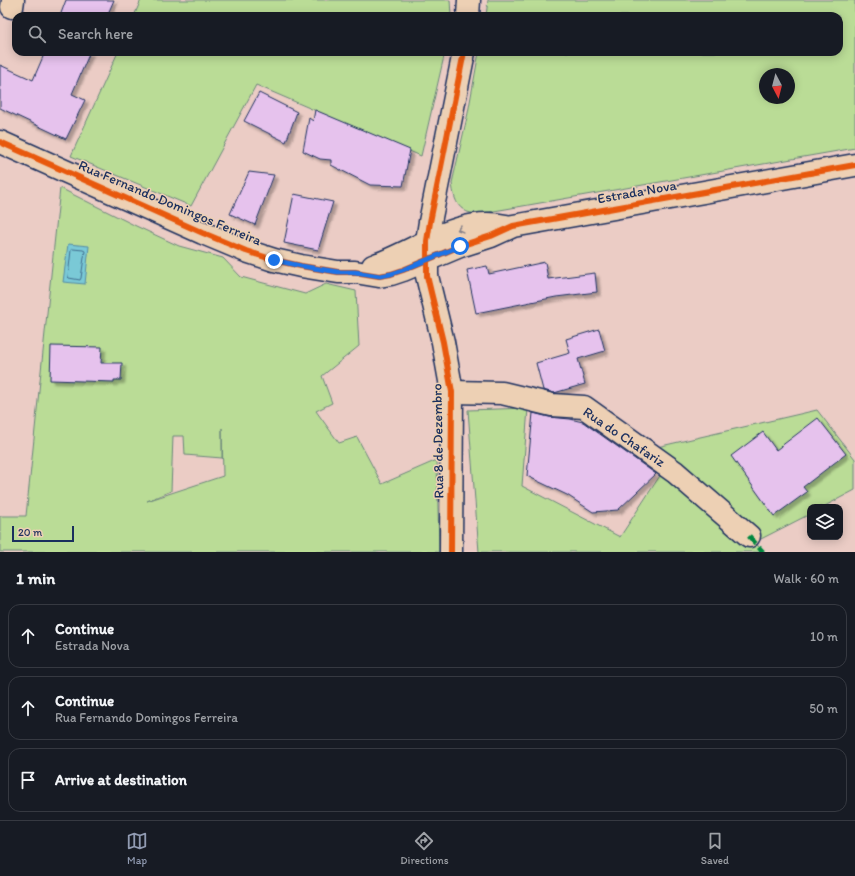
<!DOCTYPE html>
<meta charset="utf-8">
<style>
:root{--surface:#171b24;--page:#242831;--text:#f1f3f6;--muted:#9ea1a6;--line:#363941;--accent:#919bb2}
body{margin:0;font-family:Itim,sans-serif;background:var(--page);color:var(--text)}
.controls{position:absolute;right:12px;bottom:12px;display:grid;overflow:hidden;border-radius:8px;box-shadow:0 2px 10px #0003}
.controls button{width:36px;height:36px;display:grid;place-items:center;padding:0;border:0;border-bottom:1px solid var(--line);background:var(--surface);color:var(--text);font:20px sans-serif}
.compass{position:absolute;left:759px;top:68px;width:36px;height:36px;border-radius:50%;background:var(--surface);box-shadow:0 2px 10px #0003;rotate:173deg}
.scale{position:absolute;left:12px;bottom:10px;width:62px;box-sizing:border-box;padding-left:4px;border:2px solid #1b2f5e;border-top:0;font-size:11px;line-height:14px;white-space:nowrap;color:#1b2f5e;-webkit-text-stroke:3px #edd0b4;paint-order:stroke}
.stop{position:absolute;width:12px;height:12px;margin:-9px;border:3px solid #1a73e8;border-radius:50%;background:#fff}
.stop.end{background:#1a73e8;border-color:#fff;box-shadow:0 1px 4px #0008}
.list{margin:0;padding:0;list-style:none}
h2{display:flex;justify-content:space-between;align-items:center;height:52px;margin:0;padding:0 16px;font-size:17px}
h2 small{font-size:13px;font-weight:400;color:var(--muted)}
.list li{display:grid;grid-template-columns:26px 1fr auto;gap:12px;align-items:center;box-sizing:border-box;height:64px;margin:0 8px 8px;padding:0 8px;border:1px solid var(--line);border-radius:12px}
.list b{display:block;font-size:15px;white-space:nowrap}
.list p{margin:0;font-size:13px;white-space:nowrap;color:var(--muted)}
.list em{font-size:13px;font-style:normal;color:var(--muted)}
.icon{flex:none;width:22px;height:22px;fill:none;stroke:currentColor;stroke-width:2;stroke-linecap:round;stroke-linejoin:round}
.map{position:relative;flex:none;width:855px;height:552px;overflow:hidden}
.search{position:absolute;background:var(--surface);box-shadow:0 2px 10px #0003;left:12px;right:12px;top:12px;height:44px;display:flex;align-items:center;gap:10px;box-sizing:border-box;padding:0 14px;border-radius:12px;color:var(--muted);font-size:15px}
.sheet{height:268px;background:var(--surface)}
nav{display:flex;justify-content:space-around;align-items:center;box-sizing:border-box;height:56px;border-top:1px solid var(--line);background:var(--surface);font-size:11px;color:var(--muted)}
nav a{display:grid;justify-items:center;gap:2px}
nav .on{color:var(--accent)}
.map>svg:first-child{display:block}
.green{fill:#badc96;stroke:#6a867a;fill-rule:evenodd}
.water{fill:#7ac9d6;stroke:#548ba6}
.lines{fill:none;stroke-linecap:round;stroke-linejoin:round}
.shore{stroke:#416d8e;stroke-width:1}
.building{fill:#e6c2ed;stroke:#1b2f5e;filter:url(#shadow)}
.minor-casing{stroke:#1b2f5e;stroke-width:25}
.minor{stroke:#edd0b4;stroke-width:22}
.quiet{stroke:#00873e;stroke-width:5;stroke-dasharray:10 5;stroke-linecap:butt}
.cycleway-casing{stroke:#edd0b4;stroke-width:8}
.cycleway{stroke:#e8590c;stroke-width:6}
.oneway{stroke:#848089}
.route{stroke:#1a73e8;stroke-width:5}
.labels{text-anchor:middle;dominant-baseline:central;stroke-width:3;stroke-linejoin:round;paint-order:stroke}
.street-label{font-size:14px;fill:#1b2f5e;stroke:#edd0b4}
</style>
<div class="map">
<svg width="855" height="552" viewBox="0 0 855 552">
<defs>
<filter id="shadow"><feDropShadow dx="3.5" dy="3.5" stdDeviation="1" flood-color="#0004"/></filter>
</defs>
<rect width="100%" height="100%" fill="#ebccc5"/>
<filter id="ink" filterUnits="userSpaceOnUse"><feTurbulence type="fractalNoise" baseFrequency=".025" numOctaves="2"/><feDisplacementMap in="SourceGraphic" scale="8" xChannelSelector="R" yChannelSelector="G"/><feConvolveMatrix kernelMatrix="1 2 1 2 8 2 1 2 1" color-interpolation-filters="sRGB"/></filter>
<g filter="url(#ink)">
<g class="green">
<polygon points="141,0 450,0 451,16 134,16"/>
<path d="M488,0h367v148l-378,66c-4,-1 -10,-1 -13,-4 -9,-5 -11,-18 -12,-27l16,-70 11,-61h360v-36h-353zM765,74h24v24h-24z"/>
<polygon points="118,52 445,52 421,156 256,85 191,206 71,156"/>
<path d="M60,188l76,38 43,20 44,12 18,19 64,17 21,-10 30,7 3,55 -37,30 10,27 -16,8 23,32 18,-6 25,47 55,-24 2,92h-439v-36h26zM222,428l1,48 -76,25 24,-10 2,-55h11l1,19 37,3z"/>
<polygon points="528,408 522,486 620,537 665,468 644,450 817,410 855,459 855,490 823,507 810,507 810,514 755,542 763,552 479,552 468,410"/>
</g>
<polygon class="water" points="68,244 89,246 85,284 63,282"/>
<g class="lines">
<polygon class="shore" points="73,249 83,250 85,251 81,278 80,280 69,278 68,277 71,250"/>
</g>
<g class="building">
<polygon points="66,0 114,0 107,16 60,16"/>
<polygon points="45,52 90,52 72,94 85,100 66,139 0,108 0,65 33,80"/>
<polygon points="259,93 297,112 286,142 244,121"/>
<polygon points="315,110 410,150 403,186 370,185 331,165 331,160 320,159 303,151 309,118 313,121"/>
<polygon points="249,172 274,175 255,225 230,214"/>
<polygon points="294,194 333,202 318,250 284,243"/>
<polygon points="545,262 548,279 595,273 597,292 556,297 476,313 467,270 487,266 489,274"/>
<polygon points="599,329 605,351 578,359 585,384 554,393 543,390 536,363 570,353 566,339"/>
<polygon points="51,346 102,347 101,363 122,363 121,380 114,380 114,382 50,380"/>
<polygon points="533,413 549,417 570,419 583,422 656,474 618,510 593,512 567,495 527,476"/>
<polygon points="818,418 846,454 803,487 807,492 774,516 731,456 763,432 776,450"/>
</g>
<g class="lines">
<defs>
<g id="minor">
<polyline points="12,7 13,0"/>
<polyline points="468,16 469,0"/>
<polyline points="0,142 203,233 246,251 274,260 301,266 338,272 355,272 379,276 391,274 403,270 460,246 491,236 513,226 855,165"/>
<path d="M373,266c35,-12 65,-35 102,-41 10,-2 21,-1 31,1"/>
<polyline points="452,392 502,393 552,405 584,407 675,472 749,536"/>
<polyline points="451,552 452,392 443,342 427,276 427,241 430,222 464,52"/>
</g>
</defs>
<use href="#minor" class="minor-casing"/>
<use href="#minor" class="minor"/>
<polyline class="quiet" points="749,536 763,552"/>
<defs>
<g id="cycleway">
<polyline points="0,142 203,233 246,251 274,260 301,266 338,272 355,272 379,276 391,274 403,270 460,246 491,236 513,226 855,165"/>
<polyline points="451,552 452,392 443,342 427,276 427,241 430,222 464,52"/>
</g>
</defs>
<use href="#cycleway" class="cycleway-casing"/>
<use href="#cycleway" class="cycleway"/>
</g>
<defs><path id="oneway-chevron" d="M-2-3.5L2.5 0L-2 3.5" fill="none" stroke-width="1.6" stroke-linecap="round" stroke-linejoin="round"/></defs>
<use class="oneway" href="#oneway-chevron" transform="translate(460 229) rotate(165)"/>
</g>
<g class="lines" filter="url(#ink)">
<polyline class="route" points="274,260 301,266 338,272 355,272 380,276 391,274 403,270 460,246"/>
</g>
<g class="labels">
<g class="street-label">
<text transform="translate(637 192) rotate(-10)">Estrada Nova</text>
<text transform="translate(170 203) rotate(23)">Rua Fernando Domingos Ferreira</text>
<text transform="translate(624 437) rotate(34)">Rua do Chafariz</text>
<text transform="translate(438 441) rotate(-91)">Rua 8 de Dezembro</text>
</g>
</g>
</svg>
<div class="controls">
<button><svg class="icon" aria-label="layers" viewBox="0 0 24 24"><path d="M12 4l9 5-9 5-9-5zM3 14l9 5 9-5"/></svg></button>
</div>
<svg class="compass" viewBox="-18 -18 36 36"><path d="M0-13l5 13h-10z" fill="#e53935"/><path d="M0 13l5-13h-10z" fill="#9ea1a6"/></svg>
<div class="scale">20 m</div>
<div class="stop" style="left:460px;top:246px"></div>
<div class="stop end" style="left:274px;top:260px"></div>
<div class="search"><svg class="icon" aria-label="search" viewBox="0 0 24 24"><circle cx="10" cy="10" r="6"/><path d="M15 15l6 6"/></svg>Search here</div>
</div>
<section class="sheet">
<h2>1 min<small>Walk · 60 m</small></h2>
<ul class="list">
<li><svg class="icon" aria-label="ahead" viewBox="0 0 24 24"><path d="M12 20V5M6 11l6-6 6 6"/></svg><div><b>Continue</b><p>Estrada Nova</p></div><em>10 m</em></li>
<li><svg class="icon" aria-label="ahead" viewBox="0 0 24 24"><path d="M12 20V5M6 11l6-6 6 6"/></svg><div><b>Continue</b><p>Rua Fernando Domingos Ferreira</p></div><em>50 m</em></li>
<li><svg class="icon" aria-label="arrive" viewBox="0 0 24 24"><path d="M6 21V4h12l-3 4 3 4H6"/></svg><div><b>Arrive at destination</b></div></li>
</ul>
</section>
<nav>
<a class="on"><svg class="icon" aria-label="map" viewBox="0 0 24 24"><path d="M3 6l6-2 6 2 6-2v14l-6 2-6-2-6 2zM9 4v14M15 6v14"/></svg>Map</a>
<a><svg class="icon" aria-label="directions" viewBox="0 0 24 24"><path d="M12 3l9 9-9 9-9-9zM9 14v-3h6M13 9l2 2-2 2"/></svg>Directions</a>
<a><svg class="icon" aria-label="saved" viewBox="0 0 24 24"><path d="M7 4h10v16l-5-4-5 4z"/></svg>Saved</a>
</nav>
